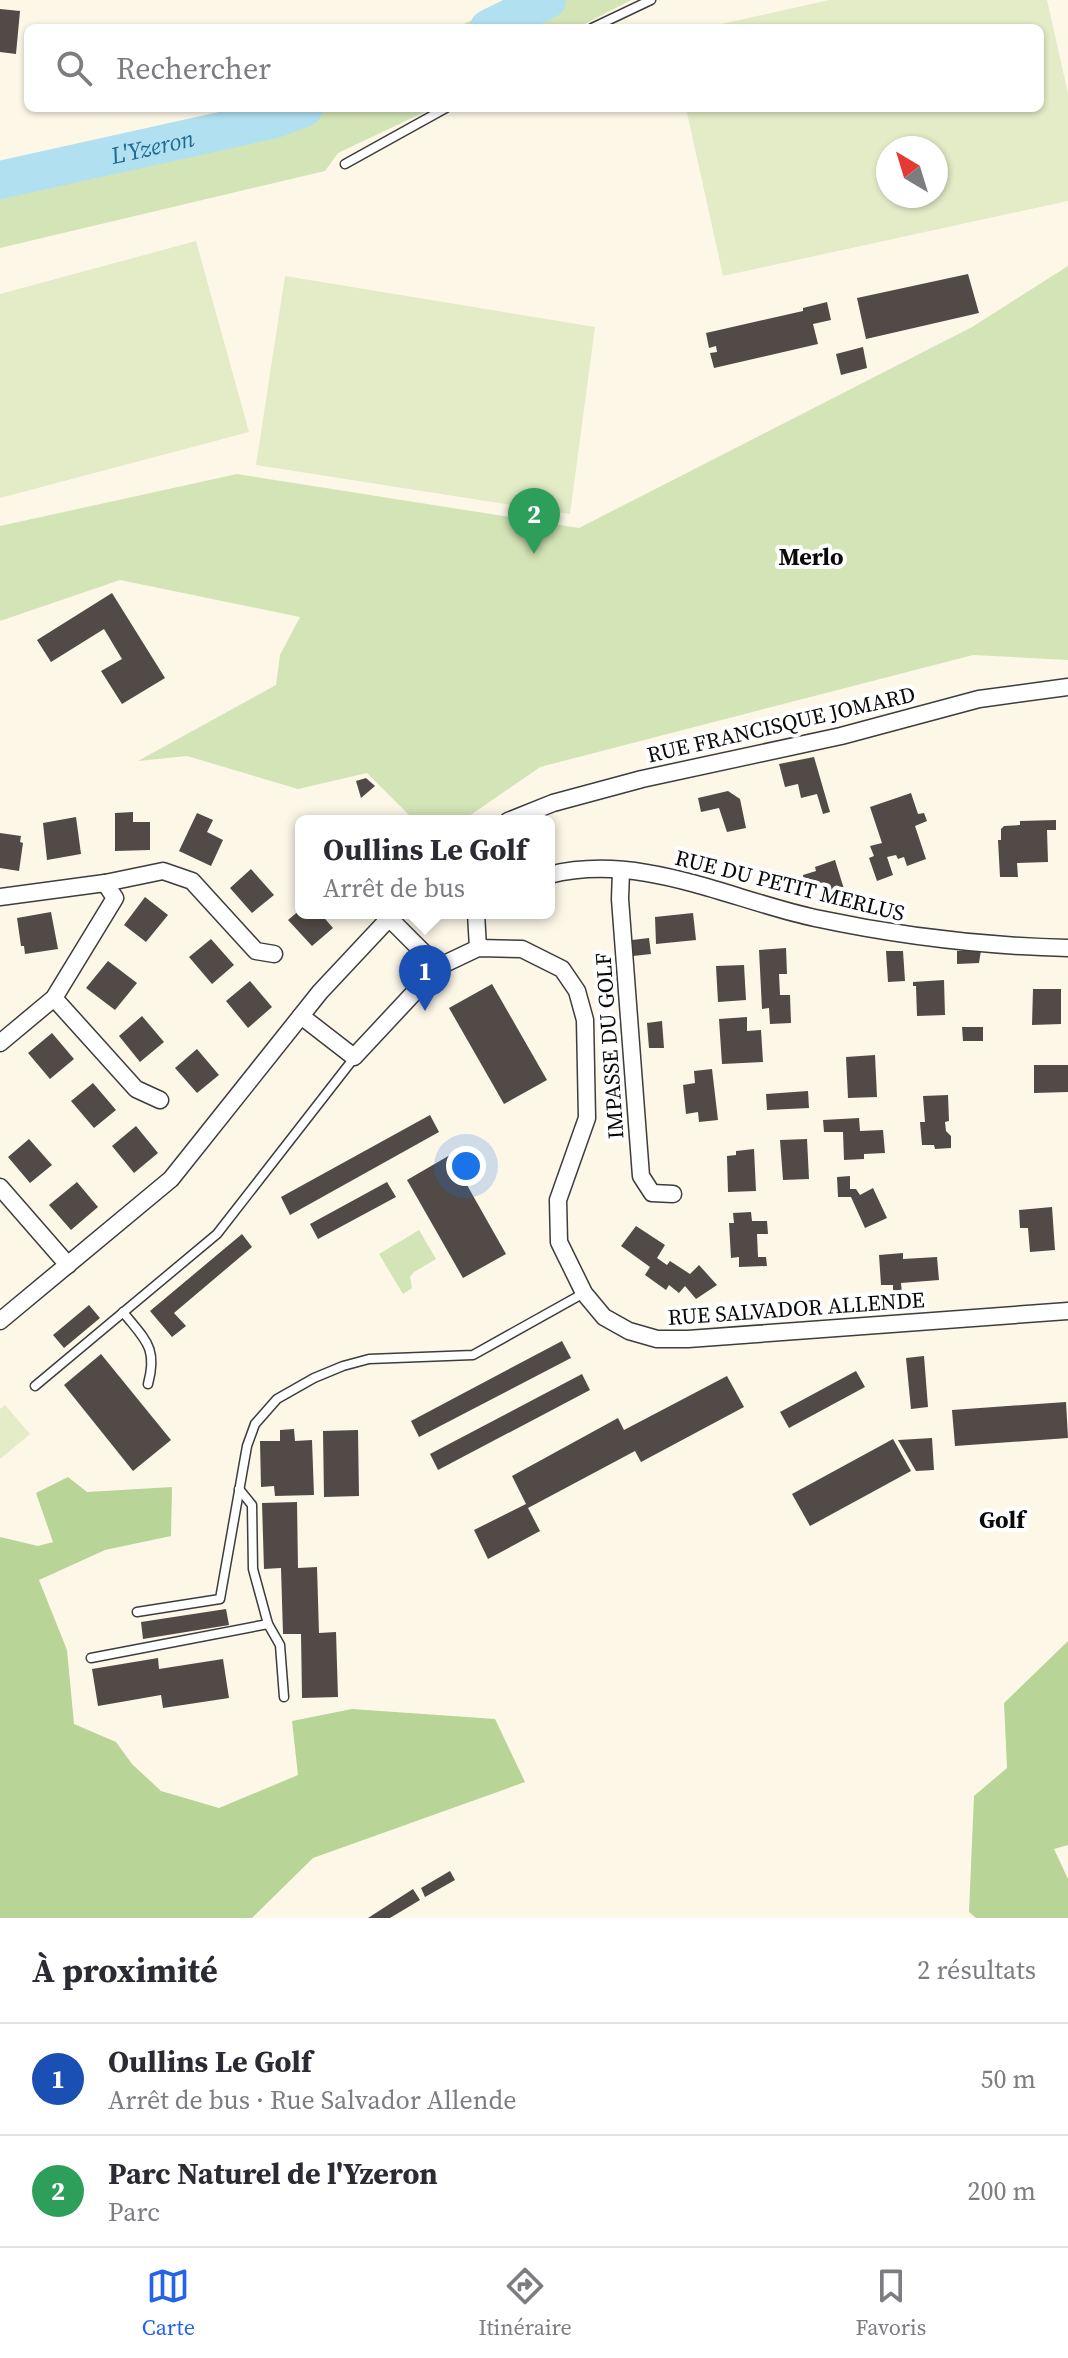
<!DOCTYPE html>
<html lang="fr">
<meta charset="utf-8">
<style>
:root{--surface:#fff;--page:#f7f7f7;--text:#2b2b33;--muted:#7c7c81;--line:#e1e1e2;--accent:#2563eb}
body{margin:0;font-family:"Source Serif 4",serif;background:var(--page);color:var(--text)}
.compass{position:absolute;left:876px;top:136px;width:72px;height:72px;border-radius:50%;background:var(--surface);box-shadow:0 2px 6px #0004;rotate:322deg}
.you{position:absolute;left:466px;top:1166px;width:28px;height:28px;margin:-20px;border:6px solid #fff;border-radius:50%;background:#1a73e8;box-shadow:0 0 0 12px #1a73e833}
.badge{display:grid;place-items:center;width:52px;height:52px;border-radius:50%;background:var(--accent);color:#fff;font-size:26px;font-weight:700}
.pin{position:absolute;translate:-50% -66px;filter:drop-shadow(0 2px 4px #0008)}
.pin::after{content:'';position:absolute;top:42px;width:28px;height:24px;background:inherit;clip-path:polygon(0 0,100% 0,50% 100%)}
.popup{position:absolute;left:295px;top:815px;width:260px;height:104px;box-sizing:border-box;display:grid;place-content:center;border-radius:12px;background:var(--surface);filter:drop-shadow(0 2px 6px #0005);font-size:26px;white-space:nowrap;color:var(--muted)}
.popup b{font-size:30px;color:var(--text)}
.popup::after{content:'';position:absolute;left:50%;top:100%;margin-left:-16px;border:16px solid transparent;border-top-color:var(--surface)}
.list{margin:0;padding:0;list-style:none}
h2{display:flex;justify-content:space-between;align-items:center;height:104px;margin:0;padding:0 32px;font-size:34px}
h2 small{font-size:26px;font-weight:400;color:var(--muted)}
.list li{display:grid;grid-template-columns:52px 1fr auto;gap:24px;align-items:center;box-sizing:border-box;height:112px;padding:0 32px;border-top:2px solid var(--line)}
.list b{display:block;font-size:30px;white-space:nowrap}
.list p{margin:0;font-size:26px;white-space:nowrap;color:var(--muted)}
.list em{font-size:26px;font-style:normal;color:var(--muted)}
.icon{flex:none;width:44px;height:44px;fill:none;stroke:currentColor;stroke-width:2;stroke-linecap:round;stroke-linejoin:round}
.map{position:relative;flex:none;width:1068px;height:1918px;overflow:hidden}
.search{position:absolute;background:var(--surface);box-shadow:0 2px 6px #0004;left:24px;right:24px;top:24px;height:88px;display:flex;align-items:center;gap:20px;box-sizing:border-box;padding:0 28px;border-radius:12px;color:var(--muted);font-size:30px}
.sheet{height:328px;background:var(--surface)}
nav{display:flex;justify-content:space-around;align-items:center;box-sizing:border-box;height:112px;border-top:2px solid var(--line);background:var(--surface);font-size:22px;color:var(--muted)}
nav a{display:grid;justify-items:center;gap:4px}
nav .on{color:var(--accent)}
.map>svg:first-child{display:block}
.green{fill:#d3e4b6}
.forest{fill:#b8d496}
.pitch{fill:#e3ecc7;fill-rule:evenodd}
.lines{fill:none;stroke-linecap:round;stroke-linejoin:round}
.river{stroke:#b1e0f1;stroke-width:38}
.building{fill:#524a47}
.service-casing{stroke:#3d3d3d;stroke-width:11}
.minor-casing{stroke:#3d3d3d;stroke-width:19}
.service{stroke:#fff;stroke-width:8}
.minor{stroke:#fff;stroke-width:16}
.labels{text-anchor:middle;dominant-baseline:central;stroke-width:8;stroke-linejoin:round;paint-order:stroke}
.street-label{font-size:22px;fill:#0a0a0a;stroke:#fff}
.water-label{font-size:24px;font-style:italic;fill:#1e6b91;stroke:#fff}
.neighbourhood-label{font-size:24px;font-weight:bold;fill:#0a0a0a;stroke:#fff}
</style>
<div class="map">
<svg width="1068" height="1918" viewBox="0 0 1068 1918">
<rect width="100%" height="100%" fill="#fdf7e8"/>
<g class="green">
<polygon points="512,0 631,0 577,28 456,28"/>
<path d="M245,108h188l-95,45 -13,18 -325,77v-81c84,-11 163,-38 245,-59z"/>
<polygon points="1068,266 1068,660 973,655 540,767 462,821 415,821 367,773 298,789 187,756 138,761 276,685 280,655 300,617 120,580 0,621 0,526 237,474 579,528 972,327"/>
<polygon points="419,1230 436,1259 414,1272 410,1277 412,1288 403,1294 379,1254"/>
</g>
<g class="forest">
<polygon points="68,1477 87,1492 172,1487 171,1536 105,1550 39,1580 67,1650 74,1724 116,1742 132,1764 161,1791 219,1808 298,1775 292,1721 352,1709 495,1719 525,1782 313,1858 252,1918 0,1918 0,1537 38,1546 53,1542 36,1493"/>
<polygon points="1068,1641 1068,1845 1054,1849 1068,1879 1068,1918 976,1918 969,1912 974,1796 1007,1768 1004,1703"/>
</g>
<g class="pitch">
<path d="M829,0h218l21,93v108l-345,75 -37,-168h354v-80h-337zM936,148v48h-48v-48z"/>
<polygon points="196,241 249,432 0,498 0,294"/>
<polygon points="285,276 595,327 570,514 256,465"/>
<polygon points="5,1405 30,1434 0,1459 0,1409"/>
</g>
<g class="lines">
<g class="river">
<polyline points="489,28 547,0"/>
<path id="s1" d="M0,180l275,-61 29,-11"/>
</g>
</g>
<g class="building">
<polygon points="0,9 20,11 16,54 0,52"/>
<polygon points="968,274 979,313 866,339 857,298"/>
<polygon points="827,302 831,320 813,324 818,344 714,368 710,353 717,352 716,346 709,348 706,333 803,311 803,308"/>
<polygon points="863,347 867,368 841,375 836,354"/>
<polygon points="112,593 165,678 122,704 101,671 122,659 104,629 51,662 37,640"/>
<polygon points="814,757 830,812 823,814 817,794 801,798 798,784 785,787 779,764"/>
<polygon points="366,778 375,786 361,798 356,781"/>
<polygon points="728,791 740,799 746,828 727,832 719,808 701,812 698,798"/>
<polygon points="911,793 918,814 924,813 927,821 915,826 926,859 907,866 904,857 898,859 896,855 887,857 893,875 877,881 869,858 874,856 870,846 882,843 870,807"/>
<polygon points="133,812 133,822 150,822 150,850 115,851 115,813"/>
<polygon points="197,813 213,820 207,832 223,840 211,866 179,851"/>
<polygon points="76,817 81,854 47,860 43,823"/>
<polygon points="1056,820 1056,830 1047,830 1048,862 1017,863 1018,877 1000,877 998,840 1001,840 1001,829 1004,826 1020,825 1020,821"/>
<polygon points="0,833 21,836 20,842 23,843 19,871 0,868"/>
<polygon points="835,860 844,889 824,895 821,886 805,890 803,875 816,871 815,867"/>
<polygon points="251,869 274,895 252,913 230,888"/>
<polygon points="145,897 168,915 146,942 124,925"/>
<polygon points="301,909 301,913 320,913 333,928 312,946 288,920"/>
<polygon points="51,912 58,949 25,954 24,946 21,946 17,918"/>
<polygon points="693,913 696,940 656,944 655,917"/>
<polygon points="649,938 651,954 633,956 632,940"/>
<polygon points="211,939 234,965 212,984 189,957"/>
<polygon points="786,948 787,974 779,974 780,995 790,995 791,1023 770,1024 769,1008 762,1009 759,950"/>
<polygon points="981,950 979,963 957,964 957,951"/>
<polygon points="886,951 903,951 905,981 888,982"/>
<polygon points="108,961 137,983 115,1010 86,988"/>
<polygon points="744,965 746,1000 718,1002 716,966"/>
<polygon points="944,980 945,1015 917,1016 916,986 913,986 913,982"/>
<polygon points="250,981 272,1007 248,1028 226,1001"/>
<polygon points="492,984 547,1080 504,1104 449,1008"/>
<polygon points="1033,989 1061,989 1061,1024 1032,1025"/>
<polygon points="142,1016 164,1042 140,1062 119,1036"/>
<polygon points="747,1017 747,1031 761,1030 763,1062 722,1064 719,1019"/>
<polygon points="662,1021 664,1048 649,1048 647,1023"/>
<polygon points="962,1027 983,1027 983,1041 963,1041"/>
<polygon points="52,1033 74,1059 50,1079 28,1053"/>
<polygon points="197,1049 219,1075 197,1093 175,1068"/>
<polygon points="875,1055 877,1097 848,1098 846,1057"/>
<polygon points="1034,1065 1068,1065 1068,1092 1034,1093"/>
<polygon points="712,1069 718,1120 699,1122 698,1112 686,1114 683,1085 695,1083 694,1071"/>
<polygon points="93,1083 116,1110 94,1128 71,1101"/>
<polygon points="808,1091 809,1108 767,1110 766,1094"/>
<polygon points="948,1095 949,1121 945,1122 946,1131 951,1136 951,1148 935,1149 934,1145 922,1145 920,1122 925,1122 923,1096"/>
<polygon points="430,1115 439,1132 290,1215 281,1197"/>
<polygon points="859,1118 860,1131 883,1130 885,1153 864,1154 864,1159 844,1160 843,1132 824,1132 823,1120"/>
<polygon points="136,1126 158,1153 134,1173 112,1146"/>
<polygon points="29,1139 52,1165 30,1183 8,1157"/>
<polygon points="807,1139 809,1179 783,1180 780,1140"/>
<polygon points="754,1149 756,1191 728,1192 727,1156 736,1155 736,1151"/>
<polygon points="450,1155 506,1254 463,1278 407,1180"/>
<polygon points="850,1176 850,1189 856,1189 860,1195 873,1188 887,1218 865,1228 851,1197 838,1197 837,1177"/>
<polygon points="77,1182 98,1207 71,1230 49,1205"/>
<polygon points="387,1182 396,1197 318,1239 310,1224"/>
<polygon points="1052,1207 1055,1250 1030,1252 1028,1228 1020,1228 1019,1210"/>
<polygon points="751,1212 752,1221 767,1221 768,1234 757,1234 758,1257 766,1257 767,1266 739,1267 739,1257 731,1258 729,1223 734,1223 733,1213"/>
<polygon points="636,1226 665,1245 657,1258 667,1265 670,1261 690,1274 699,1265 717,1285 696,1299 685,1286 679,1293 669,1285 666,1290 645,1275 650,1267 621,1246"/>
<polygon points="242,1234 252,1247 174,1313 186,1326 172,1337 150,1311"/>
<polygon points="903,1253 903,1259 937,1257 939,1280 901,1283 902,1294 893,1295 893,1285 881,1285 879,1255"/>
<polygon points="89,1305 100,1318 64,1348 53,1335"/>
<polygon points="562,1341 571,1358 419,1437 411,1421"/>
<polygon points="101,1354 171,1440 133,1471 64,1385"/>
<polygon points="924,1356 928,1407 911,1409 906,1358"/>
<polygon points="856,1371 865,1387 789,1428 780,1412"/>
<polygon points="582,1374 590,1390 438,1470 430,1454"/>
<polygon points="727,1376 744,1407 641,1462 635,1451 528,1508 540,1531 488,1559 474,1530 526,1504 512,1476 618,1418 624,1430"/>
<polygon points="1066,1402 1068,1438 955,1446 952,1410"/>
<polygon points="294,1429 295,1441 312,1440 314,1495 275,1496 274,1486 261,1487 260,1441 280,1441 280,1430"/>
<polygon points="358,1430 359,1496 324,1497 323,1431"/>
<polygon points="932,1438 934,1470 916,1471 898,1440"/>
<polygon points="893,1439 911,1471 810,1526 792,1494"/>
<polygon points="297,1502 298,1568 317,1567 319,1633 336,1632 338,1697 302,1698 301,1634 283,1634 281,1568 264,1569 262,1503"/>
<polygon points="226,1609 229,1625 143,1639 141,1622"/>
<polygon points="158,1658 159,1669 223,1659 229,1698 163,1708 161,1695 98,1706 92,1669"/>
<polygon points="450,1871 455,1880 425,1897 421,1888"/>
<polygon points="413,1889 420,1900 390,1918 368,1918"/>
</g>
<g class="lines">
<defs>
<g id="service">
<polyline points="592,28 651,0"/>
<polyline points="345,164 446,108"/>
<path d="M123,1312c22,28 35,35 25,72"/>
<polyline points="35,1386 217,1234 354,1058"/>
<polyline points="239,1489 252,1505 253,1569 268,1624 280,1645 284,1697"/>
<polyline points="137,1612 220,1599 247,1446 255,1424 277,1399 314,1378 343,1366 369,1359 473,1355 584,1293"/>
<polyline points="91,1658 268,1624"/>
</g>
<g id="minor">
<polyline points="508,821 553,803 642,779 841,736 979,699 1068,687"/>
<polyline points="621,871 620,899 641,1176 652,1193 673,1194"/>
<path d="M549,875c91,-23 179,24 266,43 84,18 167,28 253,30"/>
<polyline points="105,883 163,871 192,881 256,951 274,954"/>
<polyline points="0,897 105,883 115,898 54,998 0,1043"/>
<polyline points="476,913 478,948"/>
<polyline points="389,918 438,967"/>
<polyline points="54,998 136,1089 160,1100"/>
<polyline points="301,1016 354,1057 438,967 478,948 522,949 562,969 577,991 585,1020 587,1118 558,1200 559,1242 584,1293 604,1317 629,1331 657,1339 688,1339 1068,1311"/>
<polyline points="0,1187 68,1265"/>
<polyline points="0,1321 171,1179 320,992 394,913"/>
</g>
</defs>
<use href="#service" class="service-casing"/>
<use href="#minor" class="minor-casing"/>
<use href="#service" class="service"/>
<use href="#minor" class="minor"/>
</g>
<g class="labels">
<g class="street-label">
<text transform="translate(781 724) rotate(-13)">RUE FRANCISQUE JOMARD</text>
<text transform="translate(790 885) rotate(14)">RUE DU PETIT MERLUS</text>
<text transform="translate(609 1046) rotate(-94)">IMPASSE DU GOLF</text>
<text transform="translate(796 1308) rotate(-4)">RUE SALVADOR ALLENDE</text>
</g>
<g class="water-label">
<text stroke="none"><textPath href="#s1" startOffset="156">L'Yzeron</textPath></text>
</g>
<g class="neighbourhood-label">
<text x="811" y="556">Merlo</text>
<text x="1002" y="1519">Golf</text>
</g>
</g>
</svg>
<svg class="compass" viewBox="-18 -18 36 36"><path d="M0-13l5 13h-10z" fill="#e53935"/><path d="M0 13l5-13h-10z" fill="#7c7c81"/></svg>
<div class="you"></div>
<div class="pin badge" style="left:425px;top:1011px;background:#1a4fb4">1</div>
<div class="popup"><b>Oullins Le Golf</b>Arrêt de bus</div>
<div class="pin badge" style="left:534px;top:554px;background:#2e9e5b">2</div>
<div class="search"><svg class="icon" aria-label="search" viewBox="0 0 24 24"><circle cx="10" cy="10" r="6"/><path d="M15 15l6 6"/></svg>Rechercher</div>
</div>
<section class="sheet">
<h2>À proximité<small>2 résultats</small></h2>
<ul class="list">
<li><span class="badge" style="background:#1a4fb4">1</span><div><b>Oullins Le Golf</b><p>Arrêt de bus · Rue Salvador Allende</p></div><em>50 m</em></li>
<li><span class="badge" style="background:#2e9e5b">2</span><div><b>Parc Naturel de l'Yzeron</b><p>Parc</p></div><em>200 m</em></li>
</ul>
</section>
<nav>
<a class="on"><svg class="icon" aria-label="map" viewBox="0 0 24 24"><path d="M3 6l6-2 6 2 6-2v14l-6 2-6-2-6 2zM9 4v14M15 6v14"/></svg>Carte</a>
<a><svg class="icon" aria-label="directions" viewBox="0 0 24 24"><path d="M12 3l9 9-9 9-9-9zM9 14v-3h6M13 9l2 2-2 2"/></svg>Itinéraire</a>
<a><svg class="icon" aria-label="saved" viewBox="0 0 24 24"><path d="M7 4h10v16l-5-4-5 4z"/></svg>Favoris</a>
</nav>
